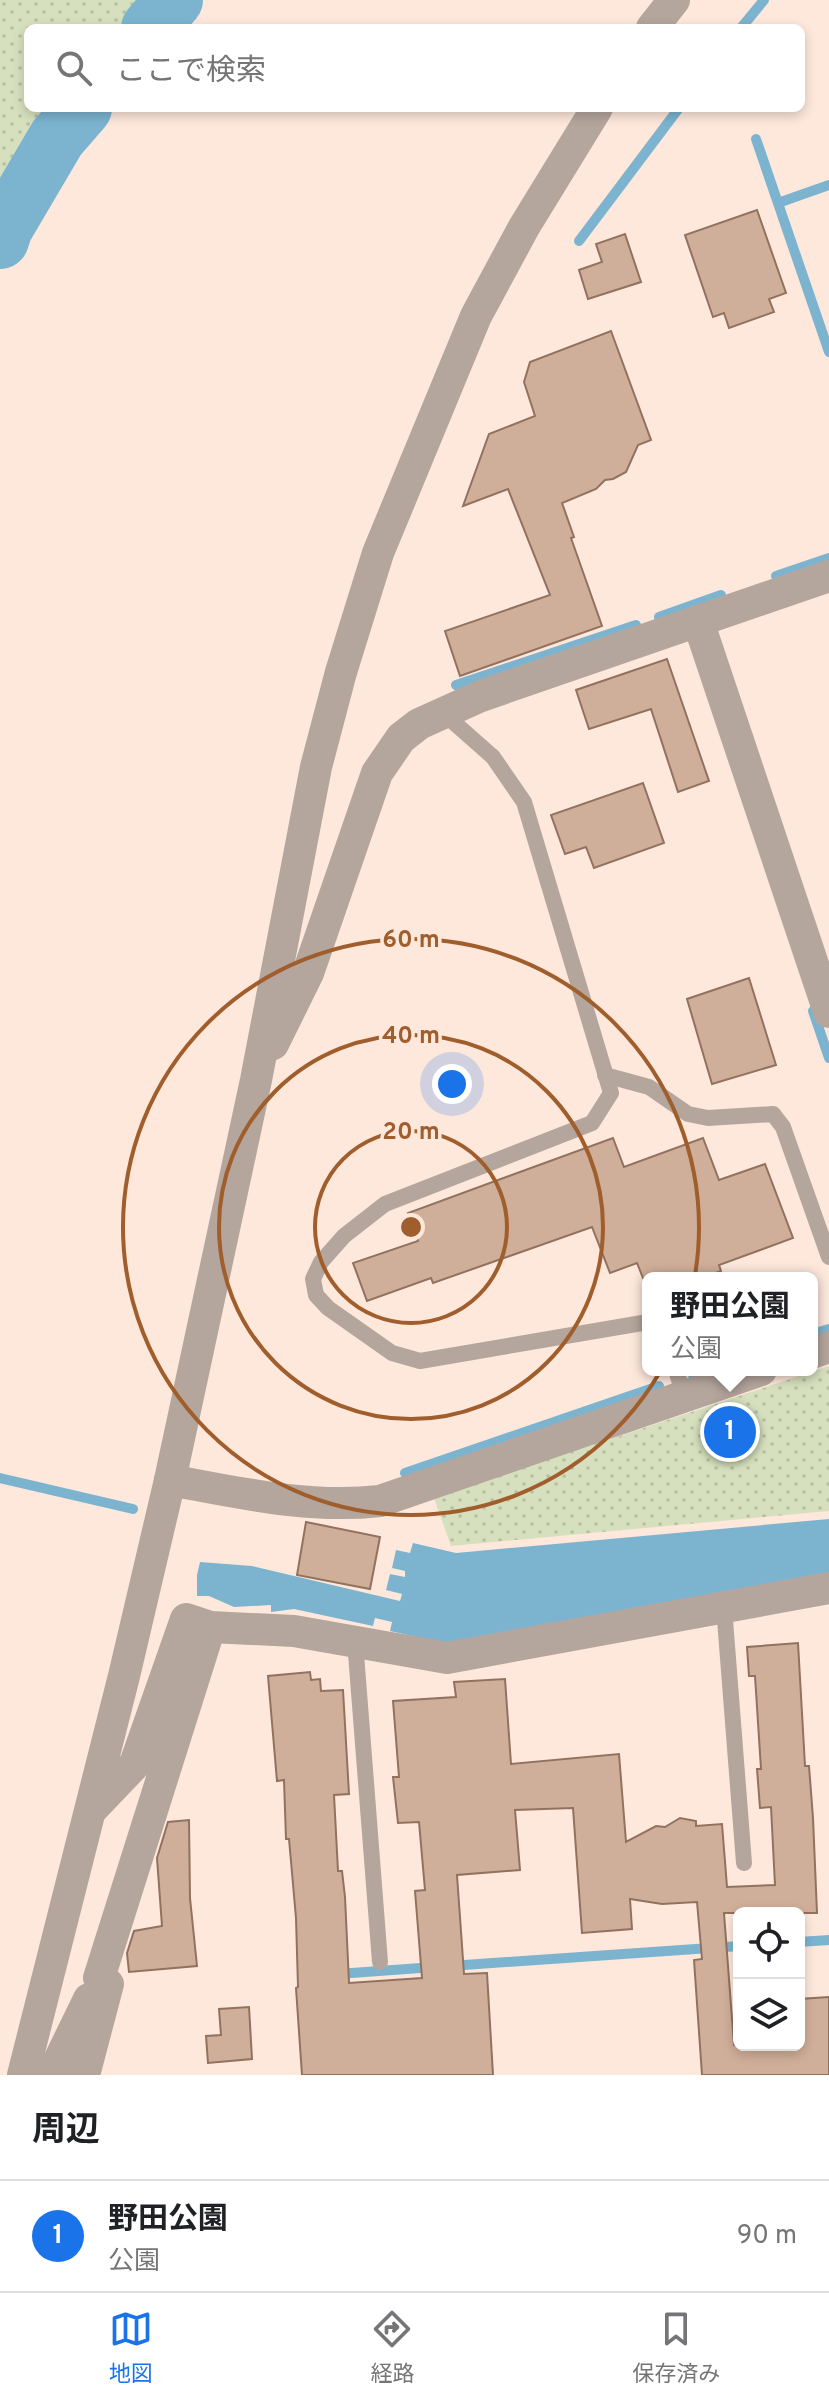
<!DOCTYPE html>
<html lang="ja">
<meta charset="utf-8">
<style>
:root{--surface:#fff;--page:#f6f6f6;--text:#202124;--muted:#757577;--line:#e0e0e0;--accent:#1a73e8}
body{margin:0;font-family:Overpass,"Noto Sans JP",sans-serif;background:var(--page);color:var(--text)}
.controls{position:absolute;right:24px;bottom:24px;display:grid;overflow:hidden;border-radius:12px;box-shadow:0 4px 12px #0003}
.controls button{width:72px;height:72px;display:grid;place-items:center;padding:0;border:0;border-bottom:2px solid var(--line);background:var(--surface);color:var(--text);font:40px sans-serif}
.you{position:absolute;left:452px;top:1084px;width:28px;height:28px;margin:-20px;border:6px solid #fff;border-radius:50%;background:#1a73e8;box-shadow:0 0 0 12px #1a73e833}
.badge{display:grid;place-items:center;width:52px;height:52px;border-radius:50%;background:var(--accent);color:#fff;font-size:26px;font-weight:700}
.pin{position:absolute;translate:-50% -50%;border:4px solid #fff;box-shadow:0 2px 8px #0006}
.popup{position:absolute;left:642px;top:1272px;width:176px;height:104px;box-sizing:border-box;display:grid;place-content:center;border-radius:12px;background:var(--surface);filter:drop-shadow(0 2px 6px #0005);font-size:26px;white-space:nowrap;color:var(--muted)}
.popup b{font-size:30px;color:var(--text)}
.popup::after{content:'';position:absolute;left:50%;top:100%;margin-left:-16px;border:16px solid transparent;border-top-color:var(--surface)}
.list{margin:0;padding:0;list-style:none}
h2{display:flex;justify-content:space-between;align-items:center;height:104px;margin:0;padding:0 32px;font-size:34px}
h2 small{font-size:26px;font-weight:400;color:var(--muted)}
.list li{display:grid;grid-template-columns:52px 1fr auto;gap:24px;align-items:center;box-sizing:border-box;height:112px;padding:0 32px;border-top:2px solid var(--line)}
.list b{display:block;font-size:30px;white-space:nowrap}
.list p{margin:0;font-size:26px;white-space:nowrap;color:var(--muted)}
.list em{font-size:26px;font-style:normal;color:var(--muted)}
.icon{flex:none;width:44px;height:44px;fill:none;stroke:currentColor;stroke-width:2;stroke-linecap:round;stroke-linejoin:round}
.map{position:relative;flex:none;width:829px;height:2075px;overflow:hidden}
.search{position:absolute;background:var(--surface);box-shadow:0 4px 12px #0003;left:24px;right:24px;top:24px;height:88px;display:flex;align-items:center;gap:20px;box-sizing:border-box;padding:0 28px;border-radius:12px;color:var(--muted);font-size:30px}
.sheet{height:216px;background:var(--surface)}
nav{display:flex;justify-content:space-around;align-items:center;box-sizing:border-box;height:112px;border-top:2px solid var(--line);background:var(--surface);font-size:22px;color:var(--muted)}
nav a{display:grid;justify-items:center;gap:4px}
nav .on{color:var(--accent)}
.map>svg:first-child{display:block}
.park{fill:url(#park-dots)}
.water{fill:#7cb4d0}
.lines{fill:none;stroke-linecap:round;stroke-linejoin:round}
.stream{stroke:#7cb4d0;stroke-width:10}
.river{stroke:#7cb4d0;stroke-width:58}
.building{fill:#d0af9a;stroke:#92725f;stroke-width:2}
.service{stroke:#b5a69d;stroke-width:16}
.minor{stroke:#b5a69d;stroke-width:32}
.ring{fill:none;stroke:#a15e2d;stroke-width:4}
.centre{fill:#a15e2d;stroke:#fee8dc;stroke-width:4}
.ring-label{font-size:24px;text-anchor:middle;font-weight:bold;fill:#a15e2d;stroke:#fee8dc;stroke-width:7;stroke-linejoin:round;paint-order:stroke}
</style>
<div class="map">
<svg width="829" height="2075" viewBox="0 0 829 2075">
<defs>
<pattern id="park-dots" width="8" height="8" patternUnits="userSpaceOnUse" patternTransform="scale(2)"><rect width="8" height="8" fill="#d7e0be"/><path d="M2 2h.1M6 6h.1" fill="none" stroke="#b8bfa2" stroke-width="1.8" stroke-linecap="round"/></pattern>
</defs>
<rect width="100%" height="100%" fill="#fee8dc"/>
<g class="park">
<polygon points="0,0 159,0 138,28 28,28 28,108 79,108 0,214"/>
<polygon points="829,1366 829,1511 451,1546 434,1498"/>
</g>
<polygon class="water" points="829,1519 829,1575 452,1645 390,1631 392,1622 375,1618 373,1626 294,1609 271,1612 271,1605 234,1607 209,1596 197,1596 197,1575 200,1562 252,1566 400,1601 402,1594 386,1590 390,1574 405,1577 405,1571 392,1568 396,1550 410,1553 413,1543 456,1553"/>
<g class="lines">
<g class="stream">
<polyline points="741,28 764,0"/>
<polyline points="756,139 829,352"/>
<polyline points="778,203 829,185"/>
<polyline points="579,241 679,108"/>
<polyline points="776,576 829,558"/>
<polyline points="659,617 721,595"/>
<polyline points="456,685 636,625"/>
<polyline points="813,1011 829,1058"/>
<polyline points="812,1334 829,1329"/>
<polyline points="693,1375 707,1370"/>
<polyline points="405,1473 659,1386"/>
<polyline points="0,1478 133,1509"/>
<polyline points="799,1942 829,1940"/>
<polyline points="450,1966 739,1946"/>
<polyline points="338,1974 434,1967"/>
</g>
<g class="river">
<polyline points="150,28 174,0"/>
<polyline points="0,240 4,228 57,138 83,108"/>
</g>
</g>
<g class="building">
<polygon points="757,210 786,293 769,299 774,312 729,328 724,313 713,317 685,235"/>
<polygon points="625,234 641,282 588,299 579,270 602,262 596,244"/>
<polygon points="611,331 651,440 638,445 626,472 613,479 605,480 596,489 562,503 574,537 571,538 602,626 460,676 445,631 550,595 508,489 463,506 489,434 535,416 524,382 530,362"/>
<polygon points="667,659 709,781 678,792 651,709 589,729 576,690"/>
<polygon points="643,783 664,843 594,868 586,847 565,854 551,815"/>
<polygon points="749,978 776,1065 712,1084 687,999"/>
<polygon points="613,1138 624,1167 703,1138 719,1180 765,1164 793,1238 719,1265 721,1271 702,1278 643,1278 637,1263 610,1273 592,1227 433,1283 431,1278 367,1301 353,1263 418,1241 408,1213"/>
<polygon points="306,1522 380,1537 370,1589 297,1575"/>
<polygon points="798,1643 805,1766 809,1766 813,1818 817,1913 724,1913 734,2045 799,2045 799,1999 829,1997 829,2075 702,2075 694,1960 702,1959 697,1902 662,1904 630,1899 632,1929 582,1933 573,1808 515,1810 520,1870 457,1875 464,1974 487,1973 493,2075 302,2075 296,1988 298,1987 296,1918 289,1839 286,1839 284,1780 277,1781 268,1676 310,1672 311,1680 320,1679 321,1691 343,1690 349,1794 334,1795 338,1871 342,1871 345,1897 349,1983 422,1978 415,1891 425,1890 419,1822 398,1823 393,1777 399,1777 393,1701 456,1697 454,1682 505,1679 511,1764 619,1754 626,1842 656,1826 665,1827 680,1818 696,1821 696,1826 722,1824 727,1887 775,1885 771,1807 760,1808 757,1769 761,1769 755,1676 749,1676 747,1647"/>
<polygon points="189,1820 190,1898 197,1966 129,1972 127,1953 134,1931 162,1926 157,1858 168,1822"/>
<polygon points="249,2007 252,2059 208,2063 206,2036 221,2035 219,2009"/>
</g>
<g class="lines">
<g class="service">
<polyline points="442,712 493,757 524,802 611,1093 592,1123 385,1204 344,1236 321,1262 313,1279 316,1295 328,1308 392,1353 420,1361 648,1322"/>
<polyline points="605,1075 649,1087 688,1114 708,1118 773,1114 783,1127 829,1257"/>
<polyline points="676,1370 684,1396"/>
<polyline points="724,1607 744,1863"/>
<polyline points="355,1641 380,1962"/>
</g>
<g class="minor">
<polyline points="652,28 674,0"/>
<polyline points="698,621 829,1012"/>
<polyline points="273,1044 308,973 377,773 401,738 419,724 481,696 829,576"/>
<polyline points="812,1353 829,1347"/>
<path d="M170,1480c70,13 139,29 210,21l381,-131"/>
<polyline points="92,1809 135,1764 186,1619 210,1627 294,1631 447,1658 829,1588"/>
<polyline points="23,2075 124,1676 170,1480 256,1080 316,767 341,672 378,553 476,316 524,227 597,108"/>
<polyline points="52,2075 89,1999"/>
<polyline points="84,2075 108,1984 99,1978 210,1627"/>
</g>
</g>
<g class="ring">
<circle cx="411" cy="1227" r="96"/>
<circle cx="411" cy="1227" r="192"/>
<circle cx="411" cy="1227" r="288"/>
</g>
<circle cx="411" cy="1227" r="12" class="centre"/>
<g class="ring-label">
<text x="411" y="947">60 m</text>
<text x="411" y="1043">40 m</text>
<text x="411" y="1139">20 m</text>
</g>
</svg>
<div class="controls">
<button><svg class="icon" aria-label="locate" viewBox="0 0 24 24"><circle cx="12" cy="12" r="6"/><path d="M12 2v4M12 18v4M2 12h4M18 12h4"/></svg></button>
<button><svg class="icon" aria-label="layers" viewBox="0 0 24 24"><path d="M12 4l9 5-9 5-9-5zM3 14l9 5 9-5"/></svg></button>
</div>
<div class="you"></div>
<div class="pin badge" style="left:730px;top:1432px">1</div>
<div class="popup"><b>野田公園</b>公園</div>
<div class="search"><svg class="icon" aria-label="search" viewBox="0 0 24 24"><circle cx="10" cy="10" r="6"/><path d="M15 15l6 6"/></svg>ここで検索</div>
</div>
<section class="sheet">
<h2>周辺<small></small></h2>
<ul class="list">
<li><span class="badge">1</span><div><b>野田公園</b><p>公園</p></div><em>90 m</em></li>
</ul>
</section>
<nav>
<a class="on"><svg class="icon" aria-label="map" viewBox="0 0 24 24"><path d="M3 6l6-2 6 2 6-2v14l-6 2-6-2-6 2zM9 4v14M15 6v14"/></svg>地図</a>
<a><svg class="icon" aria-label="directions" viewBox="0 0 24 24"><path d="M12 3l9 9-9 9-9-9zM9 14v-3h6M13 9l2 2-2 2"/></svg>経路</a>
<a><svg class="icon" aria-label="saved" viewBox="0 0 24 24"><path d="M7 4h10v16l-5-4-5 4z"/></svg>保存済み</a>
</nav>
